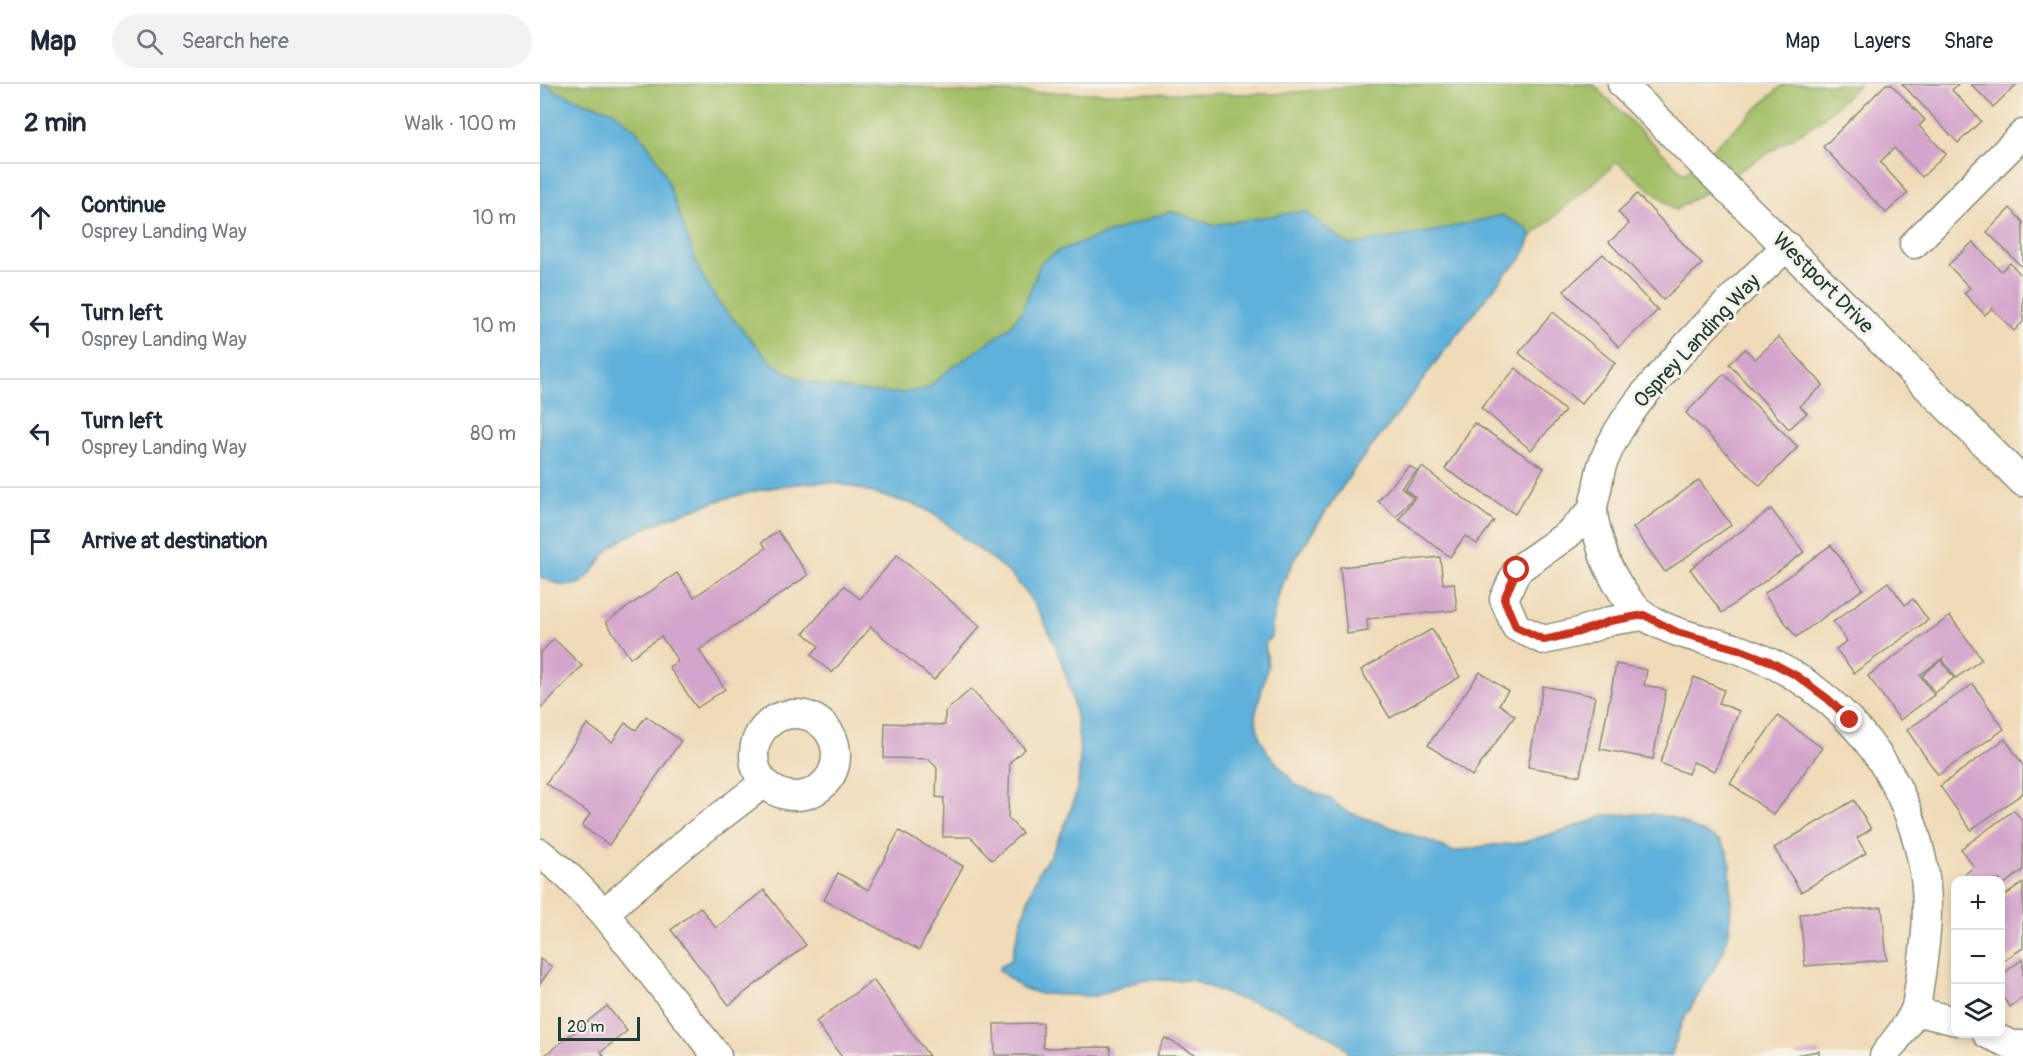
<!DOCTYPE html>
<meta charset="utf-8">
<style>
:root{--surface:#fff;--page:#f2f2f3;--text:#1f2937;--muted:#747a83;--line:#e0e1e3}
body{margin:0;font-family:Pangolin,sans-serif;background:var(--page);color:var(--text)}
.controls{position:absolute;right:18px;bottom:18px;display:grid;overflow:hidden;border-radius:12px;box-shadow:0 3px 9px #0003}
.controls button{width:54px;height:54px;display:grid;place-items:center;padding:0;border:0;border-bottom:2px solid var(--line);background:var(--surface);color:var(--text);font:30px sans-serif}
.scale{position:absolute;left:18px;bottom:15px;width:82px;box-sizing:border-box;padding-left:6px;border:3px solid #1f3d34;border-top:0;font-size:16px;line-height:21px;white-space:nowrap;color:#1f3d34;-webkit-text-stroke:4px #f7f3e8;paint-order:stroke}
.stop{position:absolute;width:18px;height:18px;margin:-14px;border:4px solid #c8321e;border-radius:50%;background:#fff}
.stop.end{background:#c8321e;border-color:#fff;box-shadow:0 2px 6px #0008}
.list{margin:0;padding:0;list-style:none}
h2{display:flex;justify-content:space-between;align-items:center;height:78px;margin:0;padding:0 24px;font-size:26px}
h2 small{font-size:20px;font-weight:400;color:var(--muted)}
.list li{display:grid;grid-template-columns:39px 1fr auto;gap:18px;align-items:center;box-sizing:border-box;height:108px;padding:0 24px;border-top:2px solid var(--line)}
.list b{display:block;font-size:22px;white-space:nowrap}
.list p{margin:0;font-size:20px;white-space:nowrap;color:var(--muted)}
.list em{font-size:20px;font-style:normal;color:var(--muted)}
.icon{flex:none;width:33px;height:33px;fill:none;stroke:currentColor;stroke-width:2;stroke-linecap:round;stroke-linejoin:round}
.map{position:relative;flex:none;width:1483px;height:972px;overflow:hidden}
header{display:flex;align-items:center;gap:36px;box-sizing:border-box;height:84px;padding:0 30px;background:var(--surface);border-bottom:2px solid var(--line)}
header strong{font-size:28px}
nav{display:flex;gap:33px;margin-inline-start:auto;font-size:21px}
.search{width:420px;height:54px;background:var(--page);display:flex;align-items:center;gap:15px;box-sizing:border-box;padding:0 21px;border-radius:33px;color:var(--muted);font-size:22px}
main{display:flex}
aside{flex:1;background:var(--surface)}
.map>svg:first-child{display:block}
.green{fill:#a3bf66;stroke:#617e4d;stroke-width:1.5}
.water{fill:#5fb0da;stroke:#3f7687;stroke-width:1.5}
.building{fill:#d4a5cc}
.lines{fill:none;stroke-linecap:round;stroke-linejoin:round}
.street-casing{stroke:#888c76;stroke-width:31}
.street{stroke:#fff;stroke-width:28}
.route{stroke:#c8321e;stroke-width:8}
.labels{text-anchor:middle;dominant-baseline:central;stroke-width:6;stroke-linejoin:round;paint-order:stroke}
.street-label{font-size:21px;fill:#1f3d34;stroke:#f7f3e8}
</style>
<header>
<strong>Map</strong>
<div class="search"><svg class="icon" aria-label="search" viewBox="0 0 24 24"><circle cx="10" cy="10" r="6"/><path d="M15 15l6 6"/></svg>Search here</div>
<nav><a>Map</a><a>Layers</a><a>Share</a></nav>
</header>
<main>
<aside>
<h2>2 min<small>Walk · 100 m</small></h2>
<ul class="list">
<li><svg class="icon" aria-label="ahead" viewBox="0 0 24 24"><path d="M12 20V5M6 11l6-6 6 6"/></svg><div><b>Continue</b><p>Osprey Landing Way</p></div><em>10 m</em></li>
<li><svg class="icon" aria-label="left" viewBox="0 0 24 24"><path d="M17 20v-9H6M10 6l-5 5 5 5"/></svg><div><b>Turn left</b><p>Osprey Landing Way</p></div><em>10 m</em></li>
<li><svg class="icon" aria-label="left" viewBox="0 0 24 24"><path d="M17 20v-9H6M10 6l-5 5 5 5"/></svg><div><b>Turn left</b><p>Osprey Landing Way</p></div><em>80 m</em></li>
<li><svg class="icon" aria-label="arrive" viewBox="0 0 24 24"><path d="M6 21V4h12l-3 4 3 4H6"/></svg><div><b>Arrive at destination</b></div></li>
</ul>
</aside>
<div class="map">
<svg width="1483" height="972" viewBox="0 0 1483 972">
<rect width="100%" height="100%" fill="#f7f3e8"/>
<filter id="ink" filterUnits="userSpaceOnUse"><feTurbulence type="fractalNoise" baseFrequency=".0167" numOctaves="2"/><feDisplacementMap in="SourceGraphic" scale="12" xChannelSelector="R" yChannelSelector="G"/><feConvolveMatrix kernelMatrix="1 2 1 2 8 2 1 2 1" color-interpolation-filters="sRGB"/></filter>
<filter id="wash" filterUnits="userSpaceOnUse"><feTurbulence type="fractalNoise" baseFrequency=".008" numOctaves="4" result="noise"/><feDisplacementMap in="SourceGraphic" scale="24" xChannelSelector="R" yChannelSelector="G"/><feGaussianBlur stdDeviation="1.35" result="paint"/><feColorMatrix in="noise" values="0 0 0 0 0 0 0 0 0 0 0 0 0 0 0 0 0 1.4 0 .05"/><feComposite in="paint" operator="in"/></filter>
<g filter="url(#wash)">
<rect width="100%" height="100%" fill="#f0dbb9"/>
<path class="green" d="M0,0h362l47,8 328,2 98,-10h218l91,90 100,-90h76l-40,37 -145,89 -58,-48 -86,75 -9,21 -17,16 -62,78 -42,58 -44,55 -63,95 -13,26 -8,31 -2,20 -6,6 3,22 -13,51 4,20 9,17 28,32 34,14 15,12 87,31 21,10 32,-6 37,-3 71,-22 11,-6 47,-1 19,3 49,23 8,11 3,11 1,40 -2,30 -8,25 -39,65 -11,34h-322l-2,-6 -9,-9 -58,-31 -43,-12 -45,-18h-52l-45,16 -54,-2 -19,-6 -22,-17 -1,-3 12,-8c7,-29 15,-58 27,-86 3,-7 9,-13 13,-20 11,-21 23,-47 27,-70 9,-64 -20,-156 -62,-204 -15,-17 -34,-28 -51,-41 -13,-10 -23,-21 -38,-29 -12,-7 -27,-9 -40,-13 -15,-4 -30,-10 -45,-13 -38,-7 -104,10 -140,22 -26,9 -69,24 -90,41 -13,10 -19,31 -35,37 -12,4 -27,-3 -37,-7z"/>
<path class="water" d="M0,0h5l9,6 30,12 28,8 24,20 18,23 11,21 34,96 19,32 54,61 25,15 32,9 42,5 31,1 24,-4 24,-20 59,-41 13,-17 19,-49 19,-12 111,-39 41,14 92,-14 45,34 81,-13 72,-17 26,14 3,8 -9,21 -17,16 -62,78 -42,58 -44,55 -42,62 -21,33 -13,26 -8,31 -2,20 -6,6 3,22 -13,51 4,20 9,17 28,32 34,14 15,12 87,31 21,10 32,-6 37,-3 71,-22 11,-6 47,-1 19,3 49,23 8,11 3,11 1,40 -2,30 -8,25 -39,65 -11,34h-322l-2,-6 -9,-9 -58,-31 -43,-12 -45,-18h-52l-45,16 -54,-2 -19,-6 -22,-17 -1,-3 12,-8c8,-29 15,-58 27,-86 3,-7 9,-13 13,-20 11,-21 23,-47 27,-70 9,-64 -20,-156 -62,-204 -15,-17 -34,-28 -51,-41 -13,-10 -23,-21 -38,-29 -12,-7 -27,-9 -40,-13 -15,-4 -30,-10 -45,-13 -38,-7 -104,10 -140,22 -26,9 -69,24 -90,41 -13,10 -19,31 -35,37 -12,4 -27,-3 -37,-7z"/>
<g id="blocks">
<g class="building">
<polygon points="1346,0 1351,0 1385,36 1379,42 1406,70 1382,93 1354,64 1340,78 1368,109 1346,129 1283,63"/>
<polygon points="1362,0 1418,0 1412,6 1441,37 1418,59"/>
<polygon points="1431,0 1477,0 1453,23"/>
<polygon points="1097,110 1162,180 1123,216 1069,158 1089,140 1078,128"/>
<polygon points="1470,124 1483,138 1483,184 1447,148"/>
<polygon points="1433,158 1461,187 1470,179 1483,193 1483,238 1474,247 1452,224 1445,231 1424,209 1430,204 1408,181"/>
<polygon points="1063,170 1118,226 1079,263 1024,207"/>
<polygon points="1013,228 1075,279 1041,320 979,269"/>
<polygon points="1239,253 1283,301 1260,322 1267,329 1249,345 1189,280 1205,265 1215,275"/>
<polygon points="976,284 1025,327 991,366 941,324"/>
<polygon points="1184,290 1258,363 1220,402 1146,329"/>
<polygon points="934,339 1004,384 975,430 905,385"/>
<polygon points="869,381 877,387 861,404 873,413 856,433 838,417"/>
<polygon points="882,383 954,437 937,460 925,452 910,473 859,435 875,413 865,405"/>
<polygon points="1159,396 1191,441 1125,488 1093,444"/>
<polygon points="1231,425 1264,468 1182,529 1150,485"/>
<polygon points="238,447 268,491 159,566 185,605 157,624 129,583 138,577 121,552 90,574 66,538 137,489 154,513 226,464 222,458"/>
<polygon points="1291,461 1323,505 1256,553 1224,510"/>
<polygon points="357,471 440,542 394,596 331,543 292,589 271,571 279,562 264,549 304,502 320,515"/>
<polygon points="900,473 903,500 914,499 917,526 827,535 828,547 807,550 800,483"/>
<polygon points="1348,498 1365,521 1373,515 1388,536 1314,589 1296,565 1307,557 1293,538"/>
<polygon points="1410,532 1442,575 1416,594 1402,575 1404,573 1380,591 1394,611 1360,636 1328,592"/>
<polygon points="892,545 920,593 850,634 821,586"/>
<polygon points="14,555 42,582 0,625 0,569"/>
<polygon points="1401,576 1414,594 1395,609 1382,592"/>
<polygon points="1076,580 1107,586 1104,601 1126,606 1113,675 1060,665"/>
<polygon points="940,588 968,607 959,620 975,632 932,692 888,661"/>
<polygon points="1154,593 1184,606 1179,619 1199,627 1175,687 1153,678 1148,690 1120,679"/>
<polygon points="1433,600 1464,645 1398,691 1367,646"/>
<polygon points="1003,602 1055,612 1040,692 988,683"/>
<polygon points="431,605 485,665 470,678 468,734 482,749 452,776 431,753 403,753 404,714 396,713 397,684 389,675 344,674 345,639 405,641 405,628"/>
<polygon points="106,632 141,657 69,761 42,742 50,730 6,699 47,640 72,658 85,639 96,646"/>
<polygon points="1238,632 1282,664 1234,731 1190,699"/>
<polygon points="1465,655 1483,681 1483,709 1431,746 1400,702"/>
<polygon points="1314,716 1331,745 1317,754 1326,769 1261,808 1234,764"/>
<polygon points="1474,726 1483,738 1483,786 1460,803 1460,796 1425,796 1422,792 1434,783 1421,765"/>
<polygon points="359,747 423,782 379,866 284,816 298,789 328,806"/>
<polygon points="1483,799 1483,864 1460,879 1460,815"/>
<polygon points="224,806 266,861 189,921 131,846 160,823 176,844"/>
<polygon points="1342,823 1347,876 1265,882 1260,830"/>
<polygon points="0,875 12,883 0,900"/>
<polygon points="1483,875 1483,916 1482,914 1470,923 1460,910 1460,892"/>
<polygon points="333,896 389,972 301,972 276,938"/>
<polygon points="67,922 87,947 61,968 64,972 4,972"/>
<polygon points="503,939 503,964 570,963 571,972 455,971 454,940"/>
<polygon points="625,954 659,972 616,972"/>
<polygon points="1279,967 1279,972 1256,972 1256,971"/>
</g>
</g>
</g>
<g filter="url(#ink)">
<use href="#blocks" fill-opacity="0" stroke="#888c76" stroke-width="1.5"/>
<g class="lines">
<defs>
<g id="street">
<polyline points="1082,0 1483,398"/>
<polyline points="1374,160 1483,50"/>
<path d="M1247,162c-39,37 -77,73 -112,113 -27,30 -55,61 -70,99 -5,9 -6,21 -8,31 -1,6 -4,14 -4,21 0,11 5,25 8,36 5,22 25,57 44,70 29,20 64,23 95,34 95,34 161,111 182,210 9,41 4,81 -2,121 -2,10 -2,23 -6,31 -7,16 -21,30 -30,44"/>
<polyline points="1053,426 1027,451 977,486 964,515 976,543 1004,556 1039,548 1070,537 1104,532"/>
<circle cx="255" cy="671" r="41"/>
<polyline points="0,769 27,791 64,829 177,972"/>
<polyline points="64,829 152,754 224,699"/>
<polyline points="1375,927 1416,937"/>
<polyline points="1447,950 1472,961 1483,961"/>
</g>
</defs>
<use href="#street" class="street-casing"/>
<use href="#street" class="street"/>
</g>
</g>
<g class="lines" filter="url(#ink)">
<polyline class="route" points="977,486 964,515 976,543 1004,556 1039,548 1070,537 1104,531 1137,548 1198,565 1229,577 1257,592 1288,615 1310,636"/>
</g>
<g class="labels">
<g class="street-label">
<text transform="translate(1283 199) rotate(45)">Westport Drive</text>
<text transform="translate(1157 257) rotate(-47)">Osprey Landing Way</text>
</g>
</g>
</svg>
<div class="controls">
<button>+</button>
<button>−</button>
<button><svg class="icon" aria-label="layers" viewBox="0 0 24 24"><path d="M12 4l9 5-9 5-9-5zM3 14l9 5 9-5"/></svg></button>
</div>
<div class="scale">20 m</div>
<div class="stop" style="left:977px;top:486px"></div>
<div class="stop end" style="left:1310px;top:636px"></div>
</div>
</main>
